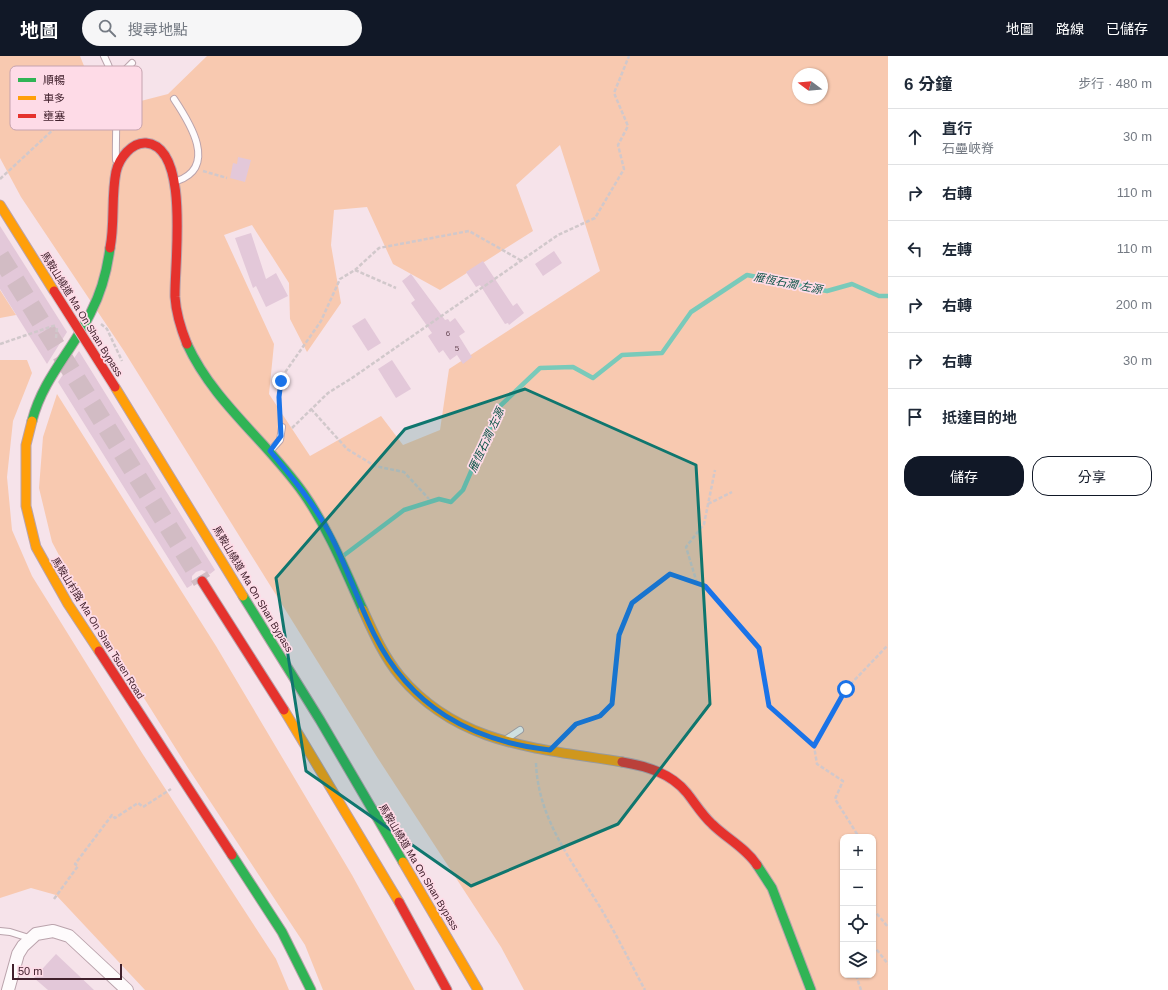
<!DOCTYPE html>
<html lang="zh-TW">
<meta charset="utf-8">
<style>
:root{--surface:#fff;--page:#f6f6f7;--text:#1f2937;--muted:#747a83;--line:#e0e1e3;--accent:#111827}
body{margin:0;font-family:Arial,"Noto Sans TC",sans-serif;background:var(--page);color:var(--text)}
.controls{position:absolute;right:12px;bottom:12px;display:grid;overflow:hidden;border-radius:8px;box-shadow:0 1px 3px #0004}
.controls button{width:36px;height:36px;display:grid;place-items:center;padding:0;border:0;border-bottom:1px solid var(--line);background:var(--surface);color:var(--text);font:20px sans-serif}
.compass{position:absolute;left:792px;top:12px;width:36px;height:36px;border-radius:50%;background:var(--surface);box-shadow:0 1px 3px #0004;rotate:286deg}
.scale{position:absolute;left:12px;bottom:10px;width:110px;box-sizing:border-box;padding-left:4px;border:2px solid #41212d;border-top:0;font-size:11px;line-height:14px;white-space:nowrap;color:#41212d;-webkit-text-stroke:3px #fedbe7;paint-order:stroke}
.stop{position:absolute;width:12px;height:12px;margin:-9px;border:3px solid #1a73e8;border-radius:50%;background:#fff}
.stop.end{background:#1a73e8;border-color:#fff;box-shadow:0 1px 4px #0008}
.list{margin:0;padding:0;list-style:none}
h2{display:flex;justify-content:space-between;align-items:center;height:52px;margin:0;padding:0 16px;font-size:17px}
h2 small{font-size:13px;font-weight:400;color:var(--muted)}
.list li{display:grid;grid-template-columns:26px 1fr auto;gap:12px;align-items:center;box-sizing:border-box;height:56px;padding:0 16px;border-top:1px solid var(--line)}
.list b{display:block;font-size:15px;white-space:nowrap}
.list p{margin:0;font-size:13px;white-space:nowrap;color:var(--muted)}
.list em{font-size:13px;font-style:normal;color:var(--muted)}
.actions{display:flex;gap:8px;padding:12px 16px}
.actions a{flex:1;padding:9px 0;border:1px solid var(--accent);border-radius:16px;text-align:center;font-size:14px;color:var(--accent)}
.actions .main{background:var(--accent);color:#fff}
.icon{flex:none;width:22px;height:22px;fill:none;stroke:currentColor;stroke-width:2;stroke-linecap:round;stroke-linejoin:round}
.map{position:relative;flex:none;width:888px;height:934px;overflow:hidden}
header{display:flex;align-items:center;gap:24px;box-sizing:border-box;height:56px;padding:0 20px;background:var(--accent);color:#fff}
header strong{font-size:19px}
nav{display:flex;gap:22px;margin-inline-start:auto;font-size:14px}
.search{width:280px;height:36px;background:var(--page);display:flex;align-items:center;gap:10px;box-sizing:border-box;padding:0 14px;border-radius:22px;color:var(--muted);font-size:15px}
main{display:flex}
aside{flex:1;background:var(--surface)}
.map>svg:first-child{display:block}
.green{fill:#f8c9b0;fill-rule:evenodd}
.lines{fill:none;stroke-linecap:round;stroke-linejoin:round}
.stream{stroke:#79caba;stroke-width:4.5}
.building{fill:#e3c8d9}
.primary-tunnel{stroke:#d2bcc4;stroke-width:19;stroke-dasharray:19 10;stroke-linecap:butt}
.lane-casing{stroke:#baa3ac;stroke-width:8}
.street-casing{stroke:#baa3ac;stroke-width:14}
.fast-casing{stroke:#baa3ac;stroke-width:11}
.slow-casing{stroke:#baa3ac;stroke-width:11}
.jam-casing{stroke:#baa3ac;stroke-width:11}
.path{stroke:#d1c8cb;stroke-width:2.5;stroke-dasharray:4 2;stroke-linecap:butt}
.lane{stroke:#fefbfc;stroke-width:6}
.street{stroke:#fefbfc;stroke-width:12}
.fast{stroke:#30b455;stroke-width:9}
.slow{stroke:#ff9f0a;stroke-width:9}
.jam{stroke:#e5322d;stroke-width:9}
.jam-bridge-casing{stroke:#cec0c6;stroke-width:11;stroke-linecap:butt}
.jam-bridge{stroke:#e5322d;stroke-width:9}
.route{stroke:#1a73e8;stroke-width:5}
.marked{fill:#0f766e;fill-opacity:0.2;stroke:#0f766e;stroke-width:3;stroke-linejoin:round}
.labels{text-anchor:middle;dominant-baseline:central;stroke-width:3.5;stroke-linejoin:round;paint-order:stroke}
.number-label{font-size:8px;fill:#6a4b58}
.street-label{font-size:10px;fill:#41212d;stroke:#fedbe7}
.water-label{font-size:11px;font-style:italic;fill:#095245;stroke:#fedbe7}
.key{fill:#fedbe7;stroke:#c5a3af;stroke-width:1}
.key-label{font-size:11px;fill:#41212d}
</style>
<header>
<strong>地圖</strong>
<div class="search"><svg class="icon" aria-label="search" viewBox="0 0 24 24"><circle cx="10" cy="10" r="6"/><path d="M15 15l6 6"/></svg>搜尋地點</div>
<nav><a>地圖</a><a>路線</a><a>已儲存</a></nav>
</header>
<main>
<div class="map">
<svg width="888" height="934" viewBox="0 0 888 934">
<rect width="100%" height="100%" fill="#f6e3ea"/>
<g class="green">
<path d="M0,0h80l22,55 66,-17 39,-38h681v934h-364l-23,-43 -124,-190 -253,-406 -103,-154 -21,-39zM798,18h24v24h-24zM560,89l40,126 -151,98 -9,61 -37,15 -22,-29 -71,40 -41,-62 5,-50 -50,-109 28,-10 37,58 1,36 17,33 34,-49 -10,-58 3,-35 33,-3 26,57 47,26 93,-59 -17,-46zM843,781h30v138h-30z"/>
<polygon points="0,234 16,259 0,262"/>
<polygon points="0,304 27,304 32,317 13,365 7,421 12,474 32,520 142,697 276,903 289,934 145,934 56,839 31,832 0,842"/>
<polygon points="57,338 216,590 352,819 415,934 323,934 305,889 188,712 86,550 52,486 39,432 43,381"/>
</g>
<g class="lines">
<polyline class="stream" points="343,500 404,454 439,443 451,446 463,434 499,351 540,312 573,311 593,322 622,299 662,297 691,256 747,219 827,235 852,228 879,240 888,240"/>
</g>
<g class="building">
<polygon points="238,101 251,104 245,126 230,122 233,107 237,108"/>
<polygon points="0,170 67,276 47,308 0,233"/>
<polygon points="251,177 266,223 276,217 288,240 266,251 256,230 253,232 235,182"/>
<polygon points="554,195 562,207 543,220 535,208"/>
<polygon points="483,205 513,250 517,247 524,257 509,269 508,267 505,268 480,229 476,231 466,216"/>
<polygon points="411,218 445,264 448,263 450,266 455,262 465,276 459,280 472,301 463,308 457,299 450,304 443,294 439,297 428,280 432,277 411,247 415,244 402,225"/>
<polygon points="365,262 381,287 368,295 352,270"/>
<polygon points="79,295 215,514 210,518 202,514 196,516 192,520 192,529 187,532 58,326"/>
<polygon points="392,304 411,333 396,342 378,313"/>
<polygon points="56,898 94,934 48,934 34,922"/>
</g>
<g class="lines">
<polyline class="primary-tunnel" points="0,200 202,525"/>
<defs>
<g id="lane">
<path d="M104,0c17,31 11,70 12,104"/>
<polyline points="113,26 132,7"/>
<path d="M174,43c16,24 44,68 3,82"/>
<polyline points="271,394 280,384 282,371"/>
<polyline points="505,684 520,674"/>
<polyline points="0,875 10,876 29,882"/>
</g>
<polyline id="street" points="8,934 18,898 23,890 36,878 53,875 69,880 127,934"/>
<g id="fast">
<path d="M187,288c27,59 80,97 117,150 25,36 41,76 59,116"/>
<path d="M32,365c11,-43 41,-71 59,-109 11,-21 16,-41 19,-64"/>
<polyline points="243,540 320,664 403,806"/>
<polyline points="232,799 282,876 311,934"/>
<polyline points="757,809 772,832 811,934"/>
</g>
<g id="slow">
<polyline points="0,149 54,235"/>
<polyline points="115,331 243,540"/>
<polyline points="32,365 26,389 26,450 36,491 68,548 99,595"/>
<path d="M363,554c10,22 21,47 37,66 59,70 139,72 222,86"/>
<polyline points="284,654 399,846"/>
<polyline points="403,806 478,934"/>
</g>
<g id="jam">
<path d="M110,192c5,-25 1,-51 6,-76 3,-14 16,-30 30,-29 45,4 28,122 29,154 1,16 6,32 12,47"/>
<polyline points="202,525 284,654"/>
<polyline points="99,595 232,799"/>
<path d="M622,706c24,4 49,11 65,31 8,10 15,22 25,31 14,14 34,24 45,41"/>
<polyline points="399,846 447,934"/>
</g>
</defs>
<use href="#lane" class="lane-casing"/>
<use href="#street" class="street-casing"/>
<use href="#fast" class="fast-casing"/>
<use href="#slow" class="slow-casing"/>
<use href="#jam" class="jam-casing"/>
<g class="path">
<polyline points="203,115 227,122"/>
<polyline points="0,123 56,71 104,50"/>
<polyline points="355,214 396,232"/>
<polyline points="101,268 107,273 122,305"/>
<polyline points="56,282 57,271"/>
<polyline points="0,288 56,269"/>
<polyline points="311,353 347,393 375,410 404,416 429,443"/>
<polyline points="281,363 279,341 281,325 286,315 321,265 340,223 355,214 379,192 469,175 522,205"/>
<polyline points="292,372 328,337 352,322 558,179 595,162 624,113 618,89 628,70 614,37 629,0"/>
<polyline points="708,448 732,436"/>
<polyline points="697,527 686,491 704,468 715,414"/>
<polyline points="562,681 576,668 600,660 612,648 619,579 632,547 670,518 705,530 759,592 769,650 814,690 817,708 843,725 835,743 857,778 856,781"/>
<polyline points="814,690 846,633 888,589"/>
<path d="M536,707c2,56 36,98 64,144 16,27 30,55 45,83"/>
<polyline points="54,843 78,810 75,808 112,759 115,762 138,747 143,751 171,733"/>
<polyline points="873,853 888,871"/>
<polyline points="873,889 888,908"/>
<polyline points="856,919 861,934"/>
</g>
<use href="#lane" class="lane"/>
<use href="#street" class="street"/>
<use href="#fast" class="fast"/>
<use href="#slow" class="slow"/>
<use href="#jam" class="jam"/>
<defs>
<polyline id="jam-bridge" points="54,235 115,331"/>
</defs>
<use href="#jam-bridge" class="jam-bridge-casing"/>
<use href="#jam-bridge" class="jam-bridge"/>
</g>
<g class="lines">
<path class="route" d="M281,325l-2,16 2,39 -11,15c22,26 44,53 60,83 17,33 28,68 44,100 36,73 97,107 176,116l26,-26 24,-8 12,-12 7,-69 13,-32 38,-29 35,12 54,62 10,58 45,40 32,-57"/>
</g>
<path class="marked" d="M525,333l171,76 14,239 -92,120 -147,62 -165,-115 -30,-193 129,-149z"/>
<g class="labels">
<g class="number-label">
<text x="448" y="277">6</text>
<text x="457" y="292">5</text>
</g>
<g class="street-label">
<text transform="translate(82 258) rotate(58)">馬鞍山繞道 Ma On Shan Bypass</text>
<text transform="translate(253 533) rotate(59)">馬鞍山繞道 Ma On Shan Bypass</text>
<text transform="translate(98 572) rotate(58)">馬鞍山村路 Ma On Shan Tsuen Road</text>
<text transform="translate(419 811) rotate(59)">馬鞍山繞道 Ma On Shan Bypass</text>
</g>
<g class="water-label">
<text transform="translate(788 227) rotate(11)">雁恆石澗 左源</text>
<text transform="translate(486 384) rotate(-65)">雁恆石澗 左源</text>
</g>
</g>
<rect x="10" y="10" width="132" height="64" rx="6" class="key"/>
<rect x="18" y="22" width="18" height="4" fill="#30b455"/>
<rect x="18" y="40" width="18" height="4" fill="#ff9f0a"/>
<rect x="18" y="58" width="18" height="4" fill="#e5322d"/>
<g class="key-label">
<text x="43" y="28">順暢</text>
<text x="43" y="46">車多</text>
<text x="43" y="64">壅塞</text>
</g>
</svg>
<div class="controls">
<button>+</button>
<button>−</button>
<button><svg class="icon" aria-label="locate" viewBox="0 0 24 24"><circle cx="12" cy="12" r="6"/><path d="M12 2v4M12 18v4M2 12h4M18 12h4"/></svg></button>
<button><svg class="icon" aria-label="layers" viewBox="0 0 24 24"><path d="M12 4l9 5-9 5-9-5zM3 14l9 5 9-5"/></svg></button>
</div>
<svg class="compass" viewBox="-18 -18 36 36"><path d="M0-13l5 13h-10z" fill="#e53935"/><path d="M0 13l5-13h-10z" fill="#747a83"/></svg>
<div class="scale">50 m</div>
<div class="stop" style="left:846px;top:633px"></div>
<div class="stop end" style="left:281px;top:325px"></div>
</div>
<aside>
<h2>6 分鐘<small>步行 · 480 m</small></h2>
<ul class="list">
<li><svg class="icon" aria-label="ahead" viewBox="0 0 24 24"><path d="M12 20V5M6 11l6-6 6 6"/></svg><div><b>直行</b><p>石壘峽脊</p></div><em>30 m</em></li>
<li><svg class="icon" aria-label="right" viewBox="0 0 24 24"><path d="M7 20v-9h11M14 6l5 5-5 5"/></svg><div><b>右轉</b></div><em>110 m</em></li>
<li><svg class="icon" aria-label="left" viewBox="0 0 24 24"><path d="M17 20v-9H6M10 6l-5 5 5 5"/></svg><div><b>左轉</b></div><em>110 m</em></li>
<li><svg class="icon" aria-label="right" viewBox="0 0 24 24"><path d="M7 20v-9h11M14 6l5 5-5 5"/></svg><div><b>右轉</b></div><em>200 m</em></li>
<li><svg class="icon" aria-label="right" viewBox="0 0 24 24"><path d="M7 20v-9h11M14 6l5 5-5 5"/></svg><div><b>右轉</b></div><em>30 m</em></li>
<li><svg class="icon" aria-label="arrive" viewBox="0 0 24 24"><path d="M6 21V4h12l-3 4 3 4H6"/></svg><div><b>抵達目的地</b></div></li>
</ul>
<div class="actions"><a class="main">儲存</a><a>分享</a></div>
</aside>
</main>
